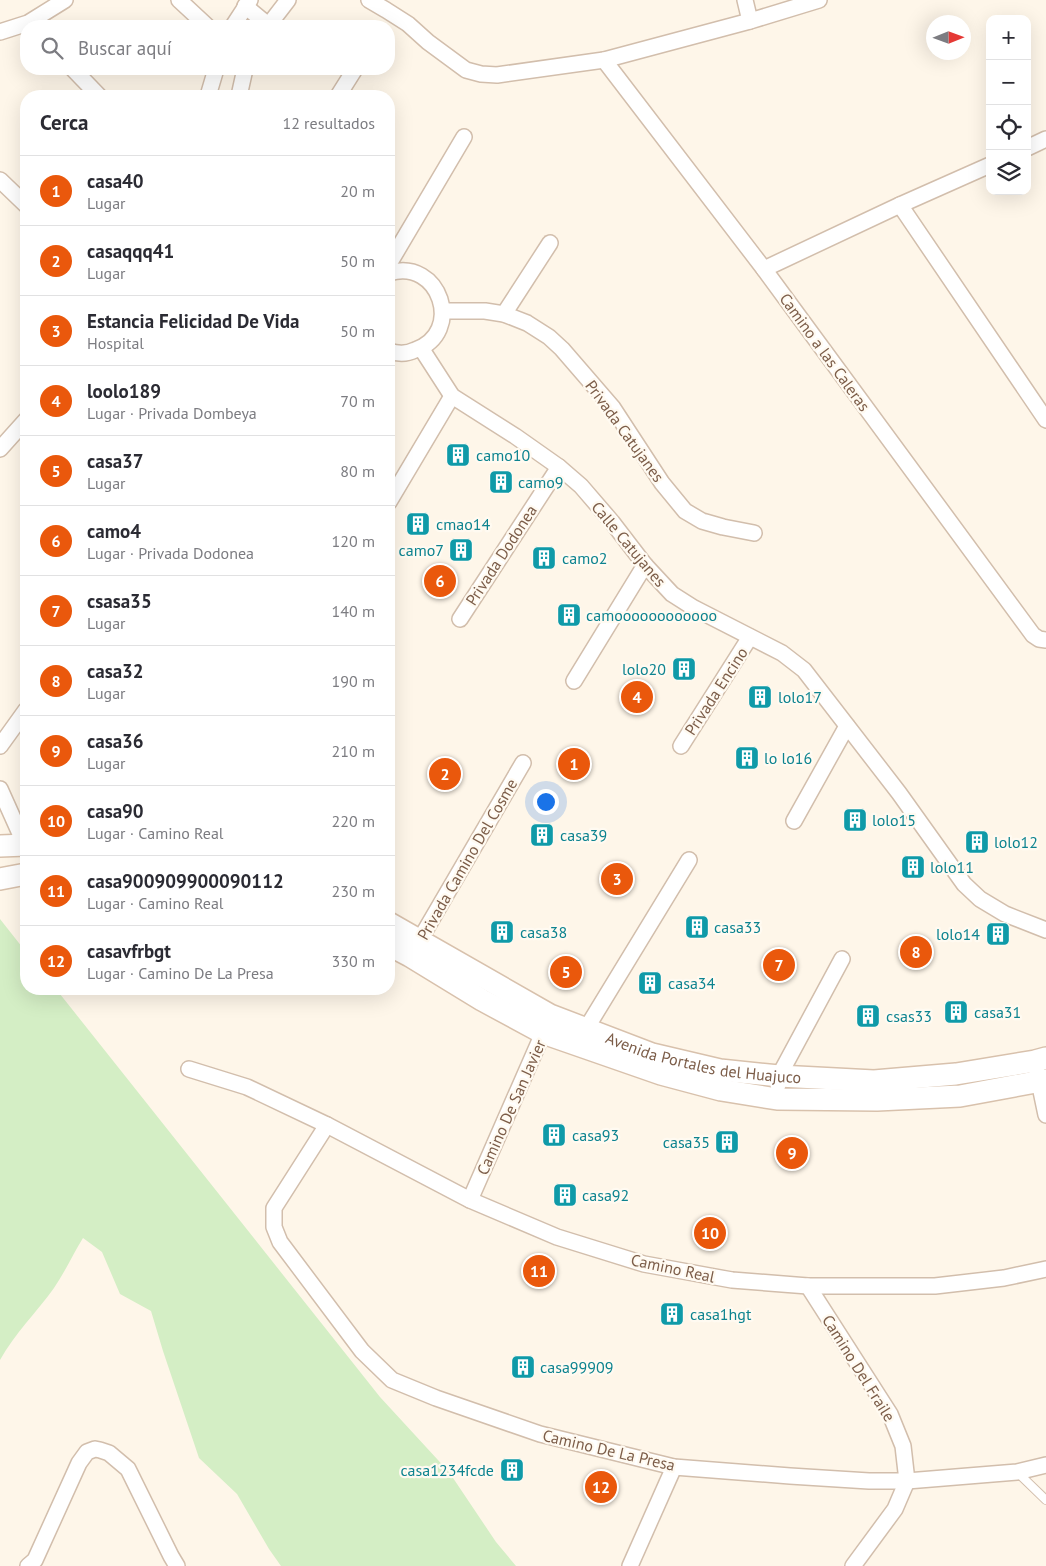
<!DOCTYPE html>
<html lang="es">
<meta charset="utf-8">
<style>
:root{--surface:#fff;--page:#f7f7f7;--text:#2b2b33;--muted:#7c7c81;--line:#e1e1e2;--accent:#ea580c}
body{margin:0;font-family:"PT Sans",sans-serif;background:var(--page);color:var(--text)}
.controls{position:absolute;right:15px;top:15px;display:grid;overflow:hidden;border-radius:10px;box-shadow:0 5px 20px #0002}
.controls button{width:45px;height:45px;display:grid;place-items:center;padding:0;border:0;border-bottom:1px solid var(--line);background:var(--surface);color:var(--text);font:25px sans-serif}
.compass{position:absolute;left:926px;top:15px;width:45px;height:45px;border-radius:50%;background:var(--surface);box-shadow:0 5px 20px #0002;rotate:89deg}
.you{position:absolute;left:545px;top:801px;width:18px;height:18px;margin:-12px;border:4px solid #fff;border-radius:50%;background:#1a73e8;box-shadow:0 0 0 8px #1a73e833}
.badge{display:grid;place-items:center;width:32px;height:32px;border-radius:50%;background:var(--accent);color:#fff;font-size:16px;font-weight:700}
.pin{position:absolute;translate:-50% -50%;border:2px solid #fff;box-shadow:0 1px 5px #0006}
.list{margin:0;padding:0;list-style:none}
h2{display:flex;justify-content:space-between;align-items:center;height:65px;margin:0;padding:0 20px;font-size:21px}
h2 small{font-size:16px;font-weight:400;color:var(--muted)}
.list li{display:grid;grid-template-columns:32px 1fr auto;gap:15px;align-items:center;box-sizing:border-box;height:70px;padding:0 20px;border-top:1px solid var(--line)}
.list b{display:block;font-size:19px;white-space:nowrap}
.list p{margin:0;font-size:16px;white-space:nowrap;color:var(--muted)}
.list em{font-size:16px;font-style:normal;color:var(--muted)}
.icon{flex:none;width:28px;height:28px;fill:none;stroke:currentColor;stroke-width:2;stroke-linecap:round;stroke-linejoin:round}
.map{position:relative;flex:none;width:1046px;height:1566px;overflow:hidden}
.search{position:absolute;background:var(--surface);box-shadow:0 5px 20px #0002;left:20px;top:20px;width:375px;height:55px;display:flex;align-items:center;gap:12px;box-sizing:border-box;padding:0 18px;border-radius:20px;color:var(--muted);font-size:19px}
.panel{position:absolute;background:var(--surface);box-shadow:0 5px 20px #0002;left:20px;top:90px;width:375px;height:905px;border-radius:20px}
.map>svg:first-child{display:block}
.green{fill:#d4eec5}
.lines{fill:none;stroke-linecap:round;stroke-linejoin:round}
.lane-casing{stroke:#d2beac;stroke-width:10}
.street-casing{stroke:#d2beac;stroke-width:18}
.secondary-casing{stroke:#d8c1ac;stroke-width:24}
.lane{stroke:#fff;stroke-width:8}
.street{stroke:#fff;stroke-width:15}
.secondary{stroke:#fff;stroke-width:21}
.labels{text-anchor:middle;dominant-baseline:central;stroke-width:4.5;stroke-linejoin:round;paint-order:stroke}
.street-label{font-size:16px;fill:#7c5d49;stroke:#fffaf1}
.culture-label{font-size:16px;fill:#0d838f;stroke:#fffaf1;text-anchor:start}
</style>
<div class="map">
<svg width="1046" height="1566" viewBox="0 0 1046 1566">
<rect width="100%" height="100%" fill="#fef6e9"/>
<path class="green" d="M0,919l26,33v37h30l324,408 69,75 47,70 20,24h-235l-12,-17 -32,-55 -38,-36 -36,-107 -12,-40 -31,-17 -18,-42 -19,-14c-10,16 -18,34 -29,50 -18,25 -39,45 -54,72z"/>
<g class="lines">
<defs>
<polyline id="lane" points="1017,1472 1046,1500"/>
<g id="street">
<polyline points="179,0 207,26"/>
<polyline points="369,0 386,10 408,24 428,42 466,70 481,74 497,75 604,60 750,21 819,0"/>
<polyline points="745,0 750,21"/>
<polyline points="245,6 268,25"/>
<polyline points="233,26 250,0"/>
<polyline points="268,26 288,0"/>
<polyline points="0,32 28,23 65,0"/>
<polyline points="604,60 764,269 1033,635 1039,639 1046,640"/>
<polyline points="73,69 99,96"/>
<polyline points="208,96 216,69"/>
<polyline points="239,96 245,69"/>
<polyline points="338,96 355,69"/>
<polyline points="1027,148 1046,139"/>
<polyline points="0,180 26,205"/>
<polyline points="900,205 1046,420"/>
<polyline points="389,264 464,137"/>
<polyline points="764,269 900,205 990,165"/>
<path d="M389,273c51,-16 76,60 26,77 -8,4 -17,4 -26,1"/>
<polyline points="443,311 485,311 504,314 527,323 549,337 562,349 613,408 662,483 685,511 702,521 723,527 754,533"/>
<polyline points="504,314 550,243"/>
<polyline points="421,348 452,396 515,436 559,467 581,486 612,522 645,565 672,594 694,608 782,653 804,670 899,793 964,884 980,899 1005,914 1046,930"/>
<polyline points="0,449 26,420"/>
<polyline points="389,502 452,396"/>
<polyline points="460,619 559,467"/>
<polyline points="574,681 645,565"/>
<polyline points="0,746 26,710"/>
<polyline points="681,746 750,637"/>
<polyline points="0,789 26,847"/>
<polyline points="794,821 847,726"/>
<polyline points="415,948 523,763"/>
<polyline points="582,1037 586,1029 689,860"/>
<polyline points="189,1069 247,1087 327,1125 470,1200 557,1237 644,1264 732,1280 808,1286 935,1286 1004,1278 1046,1269"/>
<polyline points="1037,1072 1046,1115"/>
<polyline points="778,1085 779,1076 842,959"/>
<polyline points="327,1125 274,1208 274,1227 280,1242 362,1351 392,1380 436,1398 540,1434 674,1467 790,1476 869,1481 907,1481 1017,1472 1046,1465"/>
<polyline points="470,1200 547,1024"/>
<polyline points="808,1286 890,1414 903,1446 907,1481 895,1509 853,1566"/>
<polyline points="28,1566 35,1560 79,1463 87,1452 95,1449 100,1450 109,1453 128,1469 171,1556 177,1566"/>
<polyline points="630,1566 674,1467"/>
</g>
<g id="secondary">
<polyline points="0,846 26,845"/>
<polyline points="0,879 26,874"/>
<path id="s1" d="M389,923l161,92 102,39 68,16 59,6 95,5 82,-7 79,-13 11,-3"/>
<polyline points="389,945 410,956 482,1000 543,1033 661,1074 721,1090 777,1099 877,1100 960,1096 1046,1080"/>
</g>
</defs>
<use href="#lane" class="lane-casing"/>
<use href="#street" class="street-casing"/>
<use href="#secondary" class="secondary-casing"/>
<use href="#lane" class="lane"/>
<use href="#street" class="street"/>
<use href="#secondary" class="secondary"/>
</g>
<defs>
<symbol id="building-square" viewBox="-11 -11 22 22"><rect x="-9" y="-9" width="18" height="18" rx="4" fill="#0f9aa8" stroke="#fffaf1"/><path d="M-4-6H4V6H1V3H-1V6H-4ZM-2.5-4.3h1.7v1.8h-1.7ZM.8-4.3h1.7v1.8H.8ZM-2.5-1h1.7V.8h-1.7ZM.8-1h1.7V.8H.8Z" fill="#fff"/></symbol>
</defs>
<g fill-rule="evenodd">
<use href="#building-square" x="444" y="441" width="28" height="28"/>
<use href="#building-square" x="487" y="468" width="28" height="28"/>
<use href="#building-square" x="404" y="510" width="28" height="28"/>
<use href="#building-square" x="447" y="536" width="28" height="28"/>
<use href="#building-square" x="530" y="544" width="28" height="28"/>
<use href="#building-square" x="555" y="601" width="28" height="28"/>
<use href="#building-square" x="670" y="655" width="28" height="28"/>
<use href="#building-square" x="746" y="683" width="28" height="28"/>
<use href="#building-square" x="733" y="744" width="28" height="28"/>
<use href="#building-square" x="841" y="806" width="28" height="28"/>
<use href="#building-square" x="528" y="821" width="28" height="28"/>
<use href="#building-square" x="963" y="828" width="28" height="28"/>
<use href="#building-square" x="899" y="853" width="28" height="28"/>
<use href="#building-square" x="683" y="913" width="28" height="28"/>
<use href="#building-square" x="488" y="918" width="28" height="28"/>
<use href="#building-square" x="984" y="920" width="28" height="28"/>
<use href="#building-square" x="636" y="969" width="28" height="28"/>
<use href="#building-square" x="942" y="998" width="28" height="28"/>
<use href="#building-square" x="854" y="1002" width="28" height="28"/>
<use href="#building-square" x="540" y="1121" width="28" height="28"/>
<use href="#building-square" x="713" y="1128" width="28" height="28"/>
<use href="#building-square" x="551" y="1181" width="28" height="28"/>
<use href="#building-square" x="658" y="1300" width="28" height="28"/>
<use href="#building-square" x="509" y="1353" width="28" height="28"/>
<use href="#building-square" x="498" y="1456" width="28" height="28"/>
</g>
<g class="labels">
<g class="street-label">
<text transform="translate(825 352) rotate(54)">Camino a las Caleras</text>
<text transform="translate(625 431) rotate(54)">Privada Catujanes</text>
<text transform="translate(629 544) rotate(50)">Calle Catujanes</text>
<text transform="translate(501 555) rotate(-57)">Privada Dodonea</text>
<text transform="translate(716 691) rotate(-57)">Privada Encino</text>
<text transform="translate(467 859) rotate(-60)">Privada Camino Del Cosme</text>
<text stroke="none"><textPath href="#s1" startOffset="346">Avenida Portales del Huajuco</textPath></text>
<text transform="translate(511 1107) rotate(-66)">Camino De San Javier</text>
<text transform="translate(673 1268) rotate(12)">Camino Real</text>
<text transform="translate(859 1368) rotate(58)">Camino Del Fraile</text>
<text transform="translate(609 1450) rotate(13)">Camino De La Presa</text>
</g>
<g class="culture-label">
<text x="476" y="455">camo10</text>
<text x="518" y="482">camo9</text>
<text x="436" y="524">cmao14</text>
<text x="444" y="550" text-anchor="end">camo7</text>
<text x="562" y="558">camo2</text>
<text x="586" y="615">camoooooooooooo</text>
<text x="666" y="669" text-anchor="end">lolo20</text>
<text x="778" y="697">lolo17</text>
<text x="764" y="758">lo lo16</text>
<text x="872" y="820">lolo15</text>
<text x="560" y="835">casa39</text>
<text x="994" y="842">lolo12</text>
<text x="930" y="867">lolo11</text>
<text x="714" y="927">casa33</text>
<text x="520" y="932">casa38</text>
<text x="980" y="934" text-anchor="end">lolo14</text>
<text x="668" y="983">casa34</text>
<text x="974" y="1012">casa31</text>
<text x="886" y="1016">csas33</text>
<text x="572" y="1135">casa93</text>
<text x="710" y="1142" text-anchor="end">casa35</text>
<text x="582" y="1195">casa92</text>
<text x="690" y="1314">casa1hgt</text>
<text x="540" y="1367">casa99909</text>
<text x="494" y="1470" text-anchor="end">casa1234fcde</text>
</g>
</g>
</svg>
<div class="controls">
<button>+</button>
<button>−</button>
<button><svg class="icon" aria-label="locate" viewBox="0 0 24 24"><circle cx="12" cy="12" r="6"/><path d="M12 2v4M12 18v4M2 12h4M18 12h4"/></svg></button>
<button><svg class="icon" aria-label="layers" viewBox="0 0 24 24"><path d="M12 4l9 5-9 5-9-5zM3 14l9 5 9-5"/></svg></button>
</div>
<svg class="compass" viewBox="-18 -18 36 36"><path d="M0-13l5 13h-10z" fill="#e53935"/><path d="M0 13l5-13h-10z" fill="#7c7c81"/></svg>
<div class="you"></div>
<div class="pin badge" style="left:574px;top:764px">1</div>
<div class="pin badge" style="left:445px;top:774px">2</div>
<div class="pin badge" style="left:617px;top:879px">3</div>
<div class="pin badge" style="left:637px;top:697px">4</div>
<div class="pin badge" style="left:566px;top:972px">5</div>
<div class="pin badge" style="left:440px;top:581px">6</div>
<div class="pin badge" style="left:779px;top:965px">7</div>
<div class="pin badge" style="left:916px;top:952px">8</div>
<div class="pin badge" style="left:792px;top:1153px">9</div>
<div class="pin badge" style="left:710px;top:1233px">10</div>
<div class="pin badge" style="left:539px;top:1271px">11</div>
<div class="pin badge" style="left:601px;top:1487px">12</div>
<div class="search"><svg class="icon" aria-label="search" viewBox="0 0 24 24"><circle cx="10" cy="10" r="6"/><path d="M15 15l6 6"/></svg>Buscar aquí</div>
<section class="panel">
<h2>Cerca<small>12 resultados</small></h2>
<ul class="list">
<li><span class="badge">1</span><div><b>casa40</b><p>Lugar</p></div><em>20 m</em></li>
<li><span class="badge">2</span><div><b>casaqqq41</b><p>Lugar</p></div><em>50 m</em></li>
<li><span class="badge">3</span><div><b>Estancia Felicidad De Vida</b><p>Hospital</p></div><em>50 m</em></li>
<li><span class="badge">4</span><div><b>loolo189</b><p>Lugar · Privada Dombeya</p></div><em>70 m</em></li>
<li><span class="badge">5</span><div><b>casa37</b><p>Lugar</p></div><em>80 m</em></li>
<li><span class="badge">6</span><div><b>camo4</b><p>Lugar · Privada Dodonea</p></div><em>120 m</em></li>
<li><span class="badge">7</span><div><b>csasa35</b><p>Lugar</p></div><em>140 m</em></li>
<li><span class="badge">8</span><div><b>casa32</b><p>Lugar</p></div><em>190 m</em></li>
<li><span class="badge">9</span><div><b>casa36</b><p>Lugar</p></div><em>210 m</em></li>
<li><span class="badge">10</span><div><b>casa90</b><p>Lugar · Camino Real</p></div><em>220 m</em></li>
<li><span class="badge">11</span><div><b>casa900909900090112</b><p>Lugar · Camino Real</p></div><em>230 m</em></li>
<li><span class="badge">12</span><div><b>casavfrbgt</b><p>Lugar · Camino De La Presa</p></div><em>330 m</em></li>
</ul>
</section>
</div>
